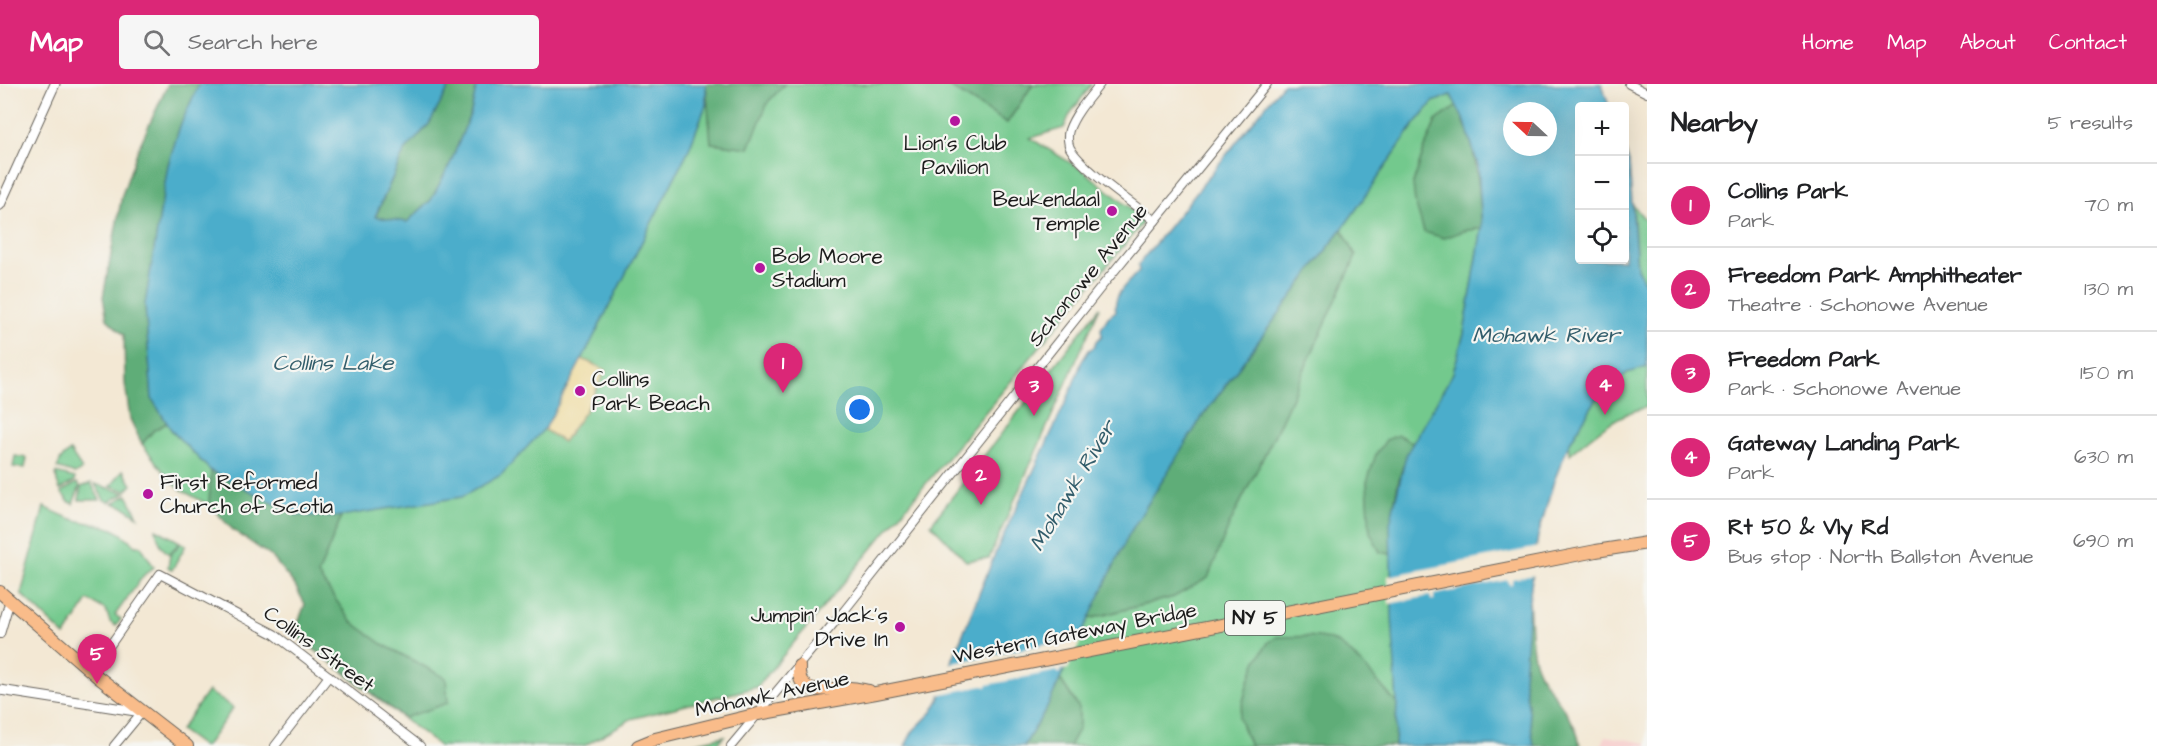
<!DOCTYPE html>
<meta charset="utf-8">
<style>
:root{--surface:#fff;--page:#f6f6f6;--text:#202124;--muted:#757577;--line:#e0e0e0;--accent:#db2777}
body{margin:0;font-family:"Architects Daughter",sans-serif;background:var(--page);color:var(--text)}
.controls{position:absolute;right:18px;top:18px;display:grid;overflow:hidden;border-radius:6px;box-shadow:0 6px 24px #0002}
.controls button{width:54px;height:54px;display:grid;place-items:center;padding:0;border:0;border-bottom:2px solid var(--line);background:var(--surface);color:var(--text);font:30px sans-serif}
.compass{position:absolute;left:1503px;top:18px;width:54px;height:54px;border-radius:50%;background:var(--surface);box-shadow:0 6px 24px #0002;rotate:292deg}
.you{position:absolute;left:860px;top:326px;width:21px;height:21px;margin:-15px;border:4px solid #fff;border-radius:50%;background:#1a73e8;box-shadow:0 0 0 9px #1a73e833}
.badge{display:grid;place-items:center;width:39px;height:39px;border-radius:50%;background:var(--accent);color:#fff;font-size:20px;font-weight:700}
.pin{position:absolute;translate:-50% -50px;filter:drop-shadow(0 2px 3px #0008)}
.pin::after{content:'';position:absolute;top:32px;width:21px;height:18px;background:inherit;clip-path:polygon(0 0,100% 0,50% 100%)}
.list{margin:0;padding:0;list-style:none}
h2{display:flex;justify-content:space-between;align-items:center;height:78px;margin:0;padding:0 24px;font-size:26px}
h2 small{font-size:20px;font-weight:400;color:var(--muted)}
.list li{display:grid;grid-template-columns:39px 1fr auto;gap:18px;align-items:center;box-sizing:border-box;height:84px;padding:0 24px;border-top:2px solid var(--line)}
.list b{display:block;font-size:22px;white-space:nowrap}
.list p{margin:0;font-size:20px;white-space:nowrap;color:var(--muted)}
.list em{font-size:20px;font-style:normal;color:var(--muted)}
.icon{flex:none;width:33px;height:33px;fill:none;stroke:currentColor;stroke-width:2;stroke-linecap:round;stroke-linejoin:round}
.map{position:relative;flex:none;width:1647px;height:662px;overflow:hidden}
header{display:flex;align-items:center;gap:36px;box-sizing:border-box;height:84px;padding:0 30px;background:var(--accent);color:#fff}
header strong{font-size:28px}
nav{display:flex;gap:33px;margin-inline-start:auto;font-size:21px}
.search{width:420px;height:54px;background:var(--page);display:flex;align-items:center;gap:15px;box-sizing:border-box;padding:0 21px;border-radius:6px;color:var(--muted);font-size:22px}
main{display:flex}
aside{flex:1;background:var(--surface)}
.map>svg:first-child{display:block}
.built{fill:#f7d0cf}
.green{fill:#73c98d;stroke:#487254;stroke-width:1.5}
.forest{fill:#5ead78;stroke:#3d644a;stroke-width:1.5}
.sand{fill:#eeda9e;stroke:#857b5d;stroke-width:1.5}
.water{fill:#4cadcb;stroke:#346474;stroke-width:1.5;fill-rule:evenodd}
.pier{fill:#f3e8d4}
.lines{fill:none;stroke-linecap:round;stroke-linejoin:round}
.minor-casing{stroke:#67635c;stroke-width:10}
.tertiary-casing{stroke:#67635c;stroke-width:11}
.primary-casing{stroke:#67635c;stroke-width:14}
.minor{stroke:#fff;stroke-width:8}
.tertiary{stroke:#fff;stroke-width:9}
.primary{stroke:#f9bc8a;stroke-width:12}
.poi-dot{fill:#b5179e;stroke:#f6f6f2;stroke-width:2}
.labels{text-anchor:middle;dominant-baseline:central;stroke-width:4.5;stroke-linejoin:round;paint-order:stroke}
.shield{fill:#f6f6f2;stroke:#5d5d5c;stroke-width:1.5}
.shield-label{font-size:20px;font-weight:bold;fill:#1c1c1c}
.poi-label{font-size:21px;fill:#1c1c1c;stroke:#f6f6f2;text-anchor:start}
.street-label{font-size:21px;fill:#1c1c1c;stroke:#f6f6f2}
.water-label{font-size:22px;font-style:italic;fill:#325d6b;stroke:#f6f6f2}
</style>
<header>
<strong>Map</strong>
<div class="search"><svg class="icon" aria-label="search" viewBox="0 0 24 24"><circle cx="10" cy="10" r="6"/><path d="M15 15l6 6"/></svg>Search here</div>
<nav><a>Home</a><a>Map</a><a>About</a><a>Contact</a></nav>
</header>
<main>
<div class="map">
<svg width="1647" height="662" viewBox="0 0 1647 662">
<rect width="100%" height="100%" fill="#f6f6f2"/>
<filter id="ink" filterUnits="userSpaceOnUse"><feTurbulence type="fractalNoise" baseFrequency=".0167" numOctaves="2"/><feDisplacementMap in="SourceGraphic" scale="12" xChannelSelector="R" yChannelSelector="G"/><feConvolveMatrix kernelMatrix="1 2 1 2 8 2 1 2 1" color-interpolation-filters="sRGB"/></filter>
<filter id="wash" filterUnits="userSpaceOnUse"><feTurbulence type="fractalNoise" baseFrequency=".008" numOctaves="4" result="noise"/><feDisplacementMap in="SourceGraphic" scale="24" xChannelSelector="R" yChannelSelector="G"/><feGaussianBlur stdDeviation="1.35" result="paint"/><feColorMatrix in="noise" values="0 0 0 0 0 0 0 0 0 0 0 0 0 0 0 0 0 1.4 0 .05"/><feComposite in="paint" operator="in"/></filter>
<g filter="url(#wash)">
<rect width="100%" height="100%" fill="#f3e8d4"/>
<polygon class="built" points="1606,652 1647,659 1647,662 1601,662"/>
<g class="green">
<polygon points="741,0 945,0 1007,39 1033,0 1092,0 1070,30 1064,44 1030,54 1084,87 1145,136 757,603 631,635 584,662 439,662 294,550 342,431 401,422 546,343 589,262 689,65 706,21"/>
<path d="M1451,11l6,11 -21,15 -12,29 -11,34 31,54 19,-7 19,-3 -18,105 -11,40 -40,70 -15,-8 -31,47 4,50 9,20 11,2 6,150 -39,-43 -23,-20 -67,2 -11,17 -10,26 -8,32 11,28h-181c18,-33 10,-38 -9,-67l28,-60 86,-22 56,-74 45,-89 81,-178 -14,-27 69,-100 22,-27z"/>
<polygon points="1633,121 1647,138 1647,202 1637,185"/>
<polygon points="1100,223 989,474 966,477 931,440"/>
<path d="M1647,253v70c-31,7 -53,27 -77,47l-1,-10 28,-46 30,-25z"/>
<polygon points="167,339 172,347 211,387 209,421 183,407 170,396 142,360 154,346"/>
<polygon points="70,367 82,385 75,390 57,384 61,375"/>
<polygon points="15,372 27,374 25,384 13,383"/>
<polygon points="123,386 132,401 126,407 111,402"/>
<polygon points="56,389 75,394 75,397 60,406 57,398"/>
<polygon points="77,399 80,402 73,420 68,417 61,408"/>
<polygon points="91,399 100,416 79,416 81,403"/>
<polygon points="95,400 125,409 109,418 104,416"/>
<polygon points="127,411 138,432 124,423 113,419"/>
<path d="M44,423c10,4 20,10 31,13 25,6 41,4 60,26h6l13,21 -10,8 -29,40 6,4 -5,7 -6,-4 -4,-12 -18,-10 -23,36 -44,-42z"/>
<path d="M156,445l24,13 -11,12c-8,-5 -12,-16 -13,-25z"/>
<polygon points="181,459 186,461 172,486 168,483 170,471"/>
<polygon points="208,607 233,624 206,662 202,662 180,646"/>
<polygon points="724,652 716,662 682,662"/>
</g>
<g class="forest">
<polygon points="168,0 199,0 180,42 168,81 145,221 152,314 167,339 154,346 142,360 130,335 125,299 124,251 107,235 103,213 122,111 138,65"/>
<polygon points="451,0 477,0 471,28 451,78 431,116 407,138 375,134 404,68 429,40"/>
<polygon points="706,0 785,0 768,18 749,64 711,59"/>
<polygon points="945,0 1033,0 1007,39"/>
<path d="M1457,22c20,39 22,78 25,122l-19,3 -19,7 -20,-6 -9,-30 -2,-18 11,-34 12,-29z"/>
<polygon points="1342,145 1356,172 1275,350 1230,439 1208,494 1174,513 1088,535 1129,450 1202,333"/>
<path d="M1398,351l15,8c-17,30 -23,78 -22,111l-11,-2 -10,-20 -3,-50 9,-28 10,-14z"/>
<polygon points="211,387 297,431 342,431 318,491 351,537 384,561 446,594 448,619 404,634 294,550 305,520 294,500 272,473 233,446 209,421"/>
<path d="M1529,517c2,18 1,43 6,60 9,31 41,51 45,85h-46l-10,-67z"/>
<path d="M1277,553c18,0 39,-3 56,4 18,7 50,47 64,63l-2,42h-145l-11,-28 8,-32 10,-26 11,-17z"/>
<polygon points="1060,595 1079,624 1079,644 1069,662 1024,662 1046,625"/>
</g>
<polygon class="sand" points="582,275 606,286 585,327 563,358 543,345"/>
<g class="water">
<polygon points="199,0 451,0 429,40 404,68 375,133 407,138 431,116 451,78 471,28 477,0 706,0 706,21 689,65 589,262 546,343 501,391 462,413 334,433 297,431 211,387 172,347 152,315 145,221 168,81 180,42"/>
<path d="M1283,0h319l7,22h-29v154h44l1,-111 4,13 8,107 10,17v81l-20,6 -30,25 -28,46 -15,37 -16,55 -9,65 -5,78 10,67h-139l2,-42 -5,-89 -2,-92 16,-68 47,-82 11,-40 18,-105 -4,-62 -13,-44 -14,-27 -18,7 -22,27 -58,85 -151,203 -73,117 -83,175 -22,37h-119l8,-15 19,-19 7,-12 7,-24 51,-127 72,-154 13,-34 7,-11 5,-3 2,-6 6,-5 -1,-7 7,-12 8,-6c-4,-17 13,-29 23,-40l-1,-6zM1512,27h36v36h-36z"/>
</g>
<g class="pier">
<polygon points="1539,463 1535,491 1512,495 1512,500 1509,501 1508,496 1434,511 1434,516 1431,516 1430,512 1389,520 1388,492"/>
<polygon points="1083,552 1068,585 1061,586 1061,589 1058,589 1057,587 987,601 987,603 983,602 937,611 948,580"/>
</g>
</g>
<g filter="url(#ink)">
<g class="lines">
<defs>
<g id="minor">
<path d="M1100,0c-11,14 -25,29 -31,46 -2,6 -1,14 1,18 12,21 64,56 85,73"/>
<polyline points="1629,0 1647,9"/>
<polyline points="0,550 10,516"/>
<polyline points="92,587 160,490 274,550 420,662"/>
<polyline points="114,662 142,628"/>
<polyline points="275,662 329,592"/>
<polyline points="731,662 844,527 1102,202 1267,0"/>
</g>
<g id="tertiary">
<polyline points="0,121 55,0"/>
<polyline points="0,606 142,628"/>
</g>
<g id="primary">
<polyline points="0,508 98,593 187,662"/>
<path d="M799,582c-3,33 31,22 51,22 6,0 13,2 19,3"/>
<polyline points="638,662 655,655 758,630 876,609 1596,467 1647,459"/>
</g>
</defs>
<use href="#minor" class="minor-casing"/>
<use href="#tertiary" class="tertiary-casing"/>
<use href="#primary" class="primary-casing"/>
<use href="#minor" class="minor"/>
<use href="#tertiary" class="tertiary"/>
<use href="#primary" class="primary"/>
</g>
</g>
<g class="poi-dot">
<circle cx="955" cy="37" r="6"/>
<circle cx="1112" cy="127" r="6"/>
<circle cx="760" cy="184" r="6"/>
<circle cx="580" cy="307" r="6"/>
<circle cx="148" cy="410" r="6"/>
<circle cx="900" cy="543" r="6"/>
</g>
<g class="labels">
<rect class="shield" x="1225" y="517" width="60" height="34" rx="4.5"/>
<g class="shield-label">
<text x="1255" y="534">NY 5</text>
</g>
<g class="poi-label">
<text x="955" y="59" text-anchor="middle">Lion’s Club<tspan x="955" dy="24">Pavilion</tspan></text>
<text x="1100" y="115" text-anchor="end">Beukendaal<tspan x="1100" dy="24">Temple</tspan></text>
<text x="772" y="172">Bob Moore<tspan x="772" dy="24">Stadium</tspan></text>
<text x="592" y="295">Collins<tspan x="592" dy="24">Park Beach</tspan></text>
<text x="160" y="398">First Reformed<tspan x="160" dy="24">Church of Scotia</tspan></text>
<text x="888" y="531" text-anchor="end">Jumpin' Jack's<tspan x="888" dy="24">Drive In</tspan></text>
</g>
<g class="street-label">
<text transform="translate(1088 191) rotate(-51)">Schonowe Avenue</text>
<text transform="translate(1075 549) rotate(-11)">Western Gateway Bridge</text>
<text transform="translate(319 565) rotate(36)">Collins Street</text>
<text transform="translate(772 610) rotate(-12)">Mohawk Avenue</text>
</g>
<g class="water-label">
<text x="1546" y="251">Mohawk River</text>
<text x="333" y="279">Collins Lake</text>
<text transform="translate(1073 402) rotate(-59)">Mohawk River</text>
</g>
</g>
</svg>
<div class="controls">
<button>+</button>
<button>−</button>
<button><svg class="icon" aria-label="locate" viewBox="0 0 24 24"><circle cx="12" cy="12" r="6"/><path d="M12 2v4M12 18v4M2 12h4M18 12h4"/></svg></button>
</div>
<svg class="compass" viewBox="-18 -18 36 36"><path d="M0-13l5 13h-10z" fill="#e53935"/><path d="M0 13l5-13h-10z" fill="#757577"/></svg>
<div class="you"></div>
<div class="pin badge" style="left:783px;top:309px">1</div>
<div class="pin badge" style="left:981px;top:421px">2</div>
<div class="pin badge" style="left:1034px;top:332px">3</div>
<div class="pin badge" style="left:1605px;top:331px">4</div>
<div class="pin badge" style="left:97px;top:600px">5</div>
</div>
<aside>
<h2>Nearby<small>5 results</small></h2>
<ul class="list">
<li><span class="badge">1</span><div><b>Collins Park</b><p>Park</p></div><em>70 m</em></li>
<li><span class="badge">2</span><div><b>Freedom Park Amphitheater</b><p>Theatre · Schonowe Avenue</p></div><em>130 m</em></li>
<li><span class="badge">3</span><div><b>Freedom Park</b><p>Park · Schonowe Avenue</p></div><em>150 m</em></li>
<li><span class="badge">4</span><div><b>Gateway Landing Park</b><p>Park</p></div><em>630 m</em></li>
<li><span class="badge">5</span><div><b>Rt 50 &amp; Vly Rd</b><p>Bus stop · North Ballston Avenue</p></div><em>690 m</em></li>
</ul>
</aside>
</main>
